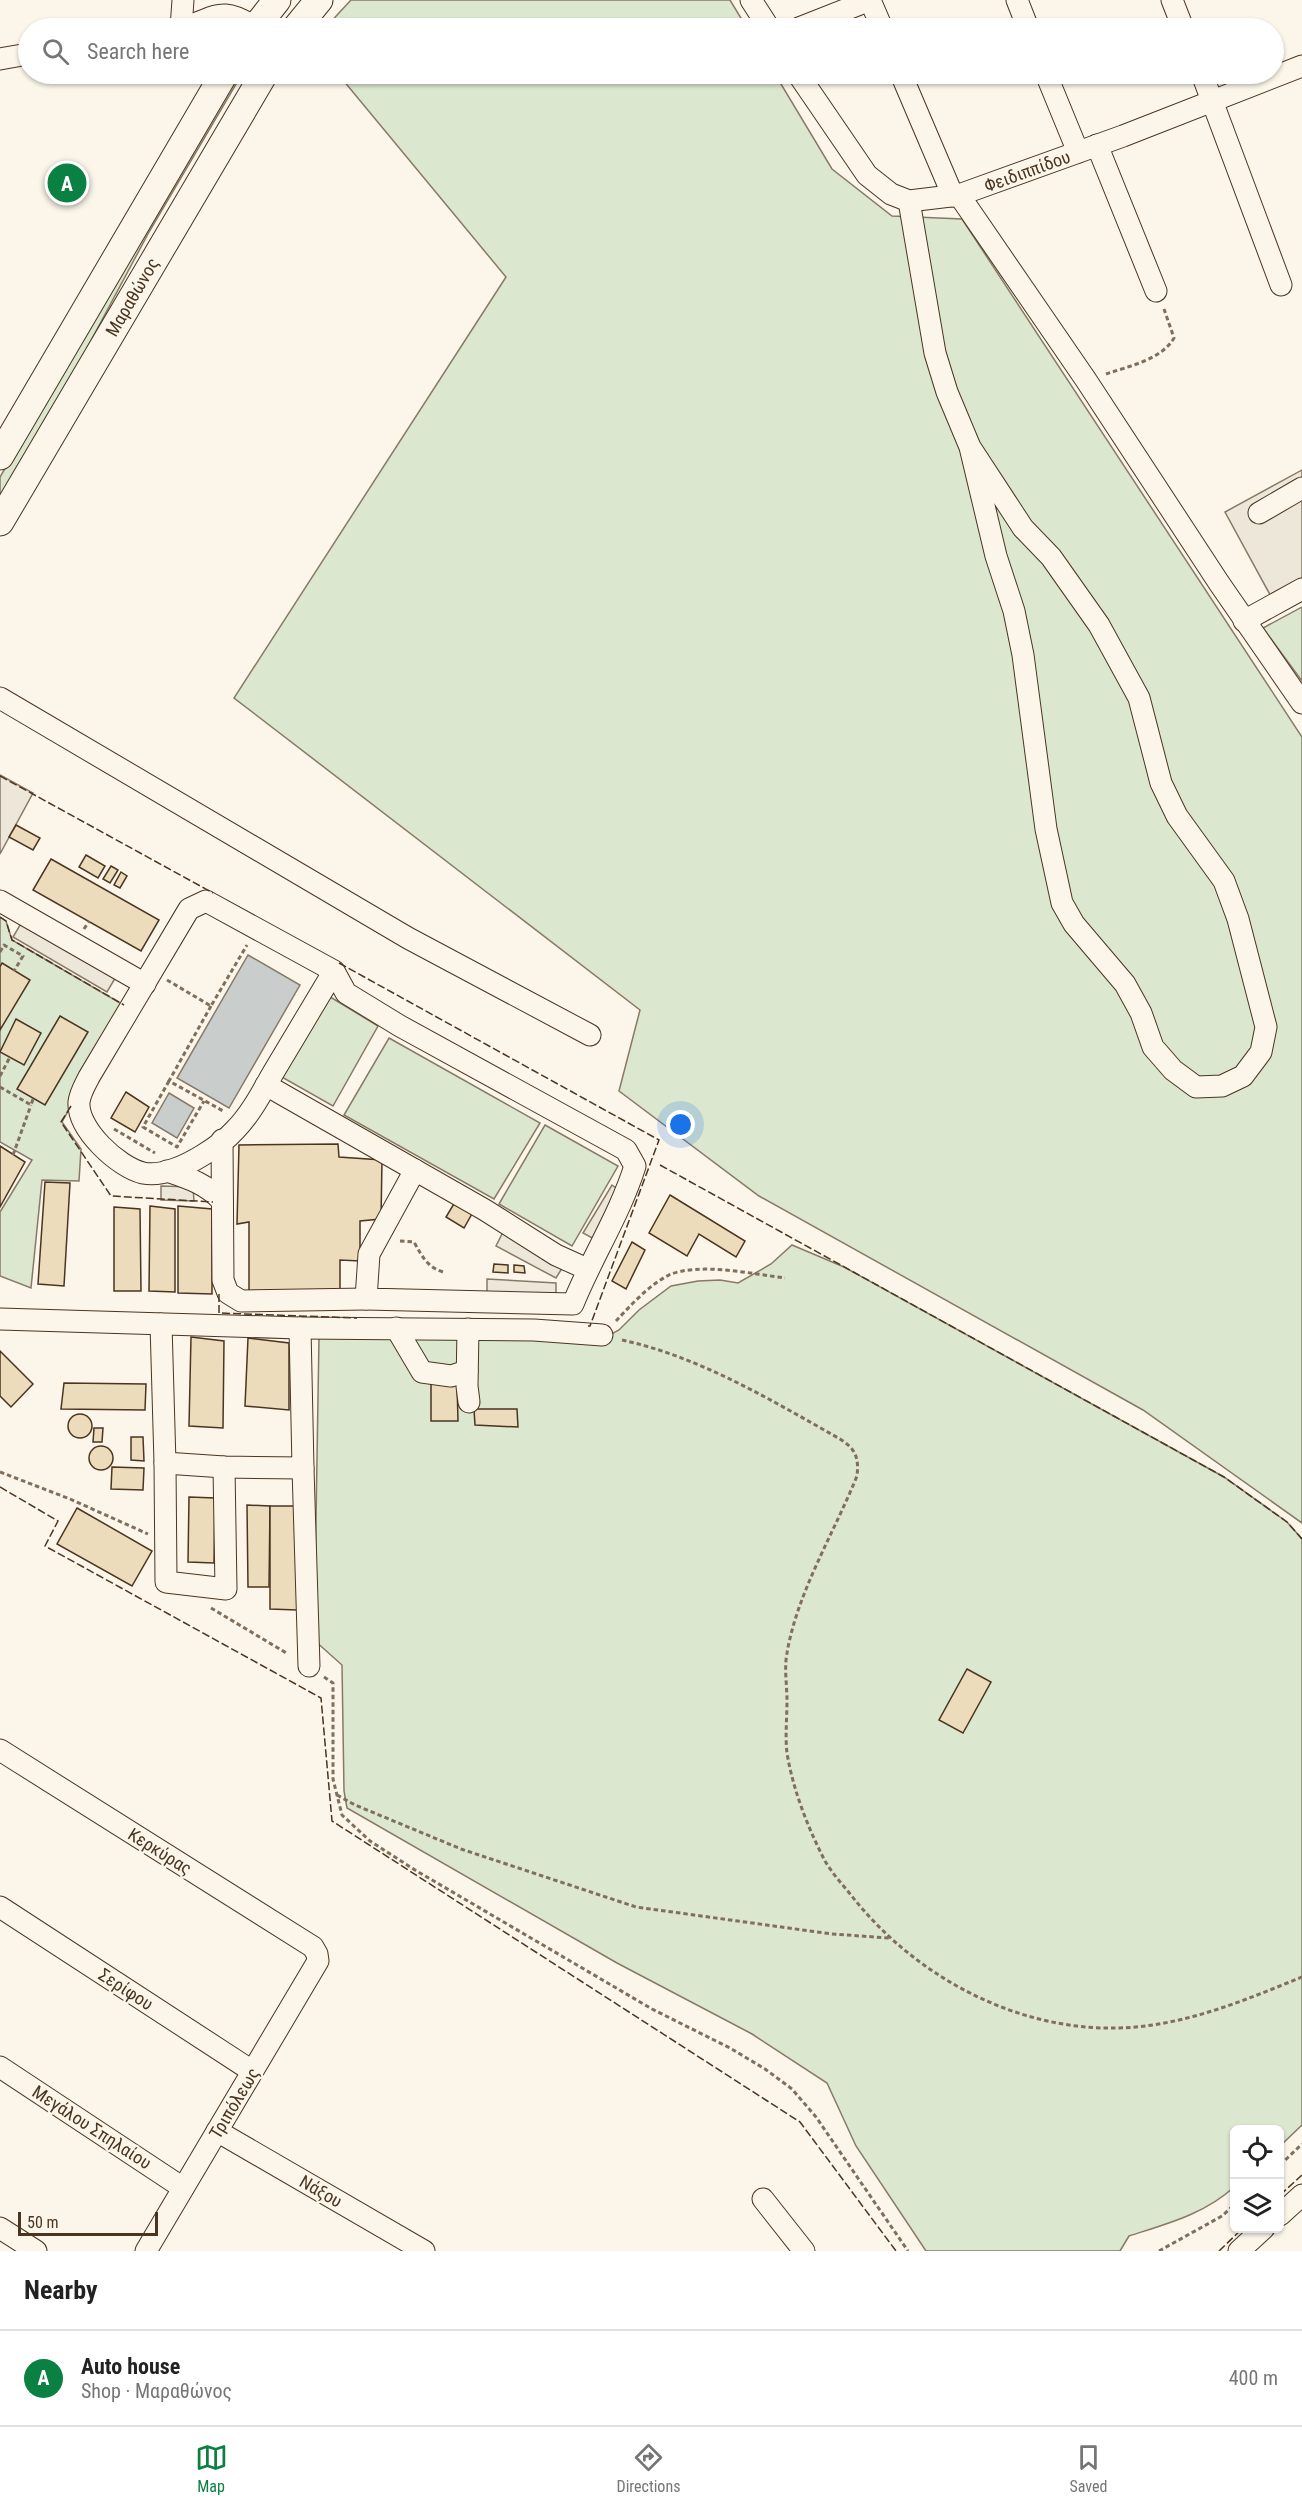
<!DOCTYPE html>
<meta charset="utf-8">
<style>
:root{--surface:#fff;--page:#f6f6f6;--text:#222;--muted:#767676;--line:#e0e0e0;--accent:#0b8043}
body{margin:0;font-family:"Roboto Condensed",sans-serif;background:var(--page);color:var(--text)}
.controls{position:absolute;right:18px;bottom:18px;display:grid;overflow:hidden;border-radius:9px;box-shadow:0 2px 4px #0004}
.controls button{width:54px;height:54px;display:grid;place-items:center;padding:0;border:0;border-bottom:2px solid var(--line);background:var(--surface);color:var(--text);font:30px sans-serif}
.scale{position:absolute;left:18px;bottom:15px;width:140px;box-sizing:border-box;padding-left:6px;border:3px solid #4a3520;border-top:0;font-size:16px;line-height:21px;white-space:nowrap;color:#4a3520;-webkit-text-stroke:4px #fbf6e9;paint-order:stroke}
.you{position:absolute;left:681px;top:1125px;width:21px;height:21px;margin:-15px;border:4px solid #fff;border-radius:50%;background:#1a73e8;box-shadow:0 0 0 9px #1a73e833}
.badge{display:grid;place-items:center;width:39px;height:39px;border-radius:50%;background:var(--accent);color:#fff;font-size:20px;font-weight:700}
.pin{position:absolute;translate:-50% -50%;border:3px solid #fff;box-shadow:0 2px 6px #0006}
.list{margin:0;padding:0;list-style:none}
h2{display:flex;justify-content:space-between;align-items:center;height:78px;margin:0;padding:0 24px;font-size:26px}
h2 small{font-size:20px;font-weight:400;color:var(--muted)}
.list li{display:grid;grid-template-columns:39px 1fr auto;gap:18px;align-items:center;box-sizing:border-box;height:96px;padding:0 24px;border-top:2px solid var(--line)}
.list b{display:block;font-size:22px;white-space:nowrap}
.list p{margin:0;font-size:20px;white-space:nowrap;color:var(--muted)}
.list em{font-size:20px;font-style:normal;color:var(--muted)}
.icon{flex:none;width:33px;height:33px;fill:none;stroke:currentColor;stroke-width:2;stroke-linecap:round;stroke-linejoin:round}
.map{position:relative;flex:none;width:1302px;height:2251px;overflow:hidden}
.search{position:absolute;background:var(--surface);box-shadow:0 2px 4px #0004;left:18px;right:18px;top:18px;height:66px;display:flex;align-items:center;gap:15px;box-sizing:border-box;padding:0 21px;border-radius:33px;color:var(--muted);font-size:22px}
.sheet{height:174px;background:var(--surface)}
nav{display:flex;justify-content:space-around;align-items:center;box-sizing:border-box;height:84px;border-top:2px solid var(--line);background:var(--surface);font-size:16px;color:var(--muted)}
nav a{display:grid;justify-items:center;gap:3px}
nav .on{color:var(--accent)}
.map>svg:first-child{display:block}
.green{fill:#dce7d0;stroke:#887966;stroke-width:1.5}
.parking{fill:#ede7d9;stroke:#887966;stroke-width:1.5}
.water{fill:#c9cecd;stroke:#887966;stroke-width:1.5}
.building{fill:#ecdcbc;stroke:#4a3520;stroke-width:1.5}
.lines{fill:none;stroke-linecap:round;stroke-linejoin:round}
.minor-casing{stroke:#4a3520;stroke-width:23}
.major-casing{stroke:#4a3520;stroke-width:29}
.path{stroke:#7f6f5c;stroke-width:3;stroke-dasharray:4.5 3;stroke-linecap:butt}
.minor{stroke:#fbf6e9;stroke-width:21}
.major{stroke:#fbf6e9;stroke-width:27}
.fence{stroke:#4a3520;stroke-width:1.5;stroke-dasharray:8 3;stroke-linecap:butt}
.labels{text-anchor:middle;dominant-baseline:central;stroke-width:4.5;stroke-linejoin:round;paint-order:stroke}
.street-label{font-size:18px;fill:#4a3520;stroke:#fbf6e9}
</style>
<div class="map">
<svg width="1302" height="2251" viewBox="0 0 1302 2251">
<rect width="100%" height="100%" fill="#fbf6e9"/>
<g class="green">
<polygon points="351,0 730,0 747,28 325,28"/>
<polygon points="237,74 242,74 149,232 56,406 0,501 0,477"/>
<polygon points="338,74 775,74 832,169 892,216 962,219 1302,737 1302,1523 1143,1410 759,1196 619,1091 640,1010 234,698 506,277"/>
<polygon points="1302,607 1302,681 1263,628"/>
<polygon points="0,917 6,921 12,940 127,1007 62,1122 81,1149 79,1181 42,1180 31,1288 0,1276 0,1212 32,1160 0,1142"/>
<polygon points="327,995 378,1026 333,1106 280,1076"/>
<polygon points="389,1038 540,1123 494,1199 344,1115"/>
<polygon points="545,1125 618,1166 572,1246 499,1204"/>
<path d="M792,1245l52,22 380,210 63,45 15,17v586l-22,21v-16h-46v57c-29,27 -68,37 -105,49l-9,15h-194l-70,-105 -29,-63 -75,-49 -135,-71 -270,-155 -3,-17 -2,-126 -28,-25 5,-302 167,1 111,3 22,-12 20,-20 32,-24 27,-5 22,-1 18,3 33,-19z"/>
</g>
<g class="parking">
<polygon points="1302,470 1302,601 1280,613 1225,512"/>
<polygon points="0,775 33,793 0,854"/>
<polygon points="23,920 117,975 107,992 13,937"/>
<polygon points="612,1185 623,1193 596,1240 583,1233"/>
<polygon points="161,1186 193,1187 194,1201 161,1200"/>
<polygon points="503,1232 564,1265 556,1278 496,1246"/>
<polygon points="487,1279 556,1283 556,1297 487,1295"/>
</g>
<g class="water">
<polygon points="248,955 300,985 229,1108 177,1078"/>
<polygon points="169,1093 194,1108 177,1138 152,1123"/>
</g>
<g class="building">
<polygon points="16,825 40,838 33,850 9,837"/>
<polygon points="86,855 105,866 98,878 79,867"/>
<polygon points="51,859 159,920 141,951 33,890"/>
<polygon points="111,866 118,870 110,883 103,879"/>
<polygon points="121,872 127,876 120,888 114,885"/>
<polygon points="2,963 30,980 0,1030 0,967"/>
<polygon points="60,1016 88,1032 45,1105 17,1089"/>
<polygon points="16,1019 41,1033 24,1065 0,1052"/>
<polygon points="126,1092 149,1107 135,1132 111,1118"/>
<polygon points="338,1144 339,1157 382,1160 381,1219 360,1221 360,1261 340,1260 340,1293 249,1293 249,1222 237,1224 239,1145"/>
<polygon points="0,1146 25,1162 0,1207"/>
<polygon points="45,1182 70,1183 64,1286 38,1284"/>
<polygon points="670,1195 745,1241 736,1257 699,1234 687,1256 649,1233"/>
<polygon points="455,1202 473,1212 464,1228 446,1217"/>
<polygon points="150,1206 175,1209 175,1292 149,1291"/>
<polygon points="178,1206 212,1209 212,1294 178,1293"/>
<polygon points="114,1207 140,1209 141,1291 114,1291"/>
<polygon points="632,1242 645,1250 626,1289 612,1281"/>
<polygon points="494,1264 508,1265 508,1273 493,1272"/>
<polygon points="514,1265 524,1266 525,1273 514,1272"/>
<polygon points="191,1337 224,1341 223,1428 189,1426"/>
<polygon points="248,1338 289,1343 289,1410 245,1406"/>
<polygon points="0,1351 33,1384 11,1407 0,1396"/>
<polygon points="64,1383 146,1384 145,1410 61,1409"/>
<polygon points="431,1383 457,1384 458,1421 431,1421"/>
<polygon points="474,1409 517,1409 518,1427 475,1425"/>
<circle cx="80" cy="1426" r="12"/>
<polygon points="94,1428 103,1428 102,1442 93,1442"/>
<polygon points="131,1437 143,1437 144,1461 131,1460"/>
<circle cx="101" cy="1458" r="12"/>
<polygon points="112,1467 144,1468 143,1490 111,1489"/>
<polygon points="189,1497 215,1498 214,1563 188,1562"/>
<polygon points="247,1505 270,1506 269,1587 248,1587"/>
<polygon points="270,1506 298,1506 297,1610 270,1609"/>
<polygon points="77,1508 152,1551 132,1586 57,1544"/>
<polygon points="967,1669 991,1682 963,1733 939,1720"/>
</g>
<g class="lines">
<defs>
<g id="minor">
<polyline points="751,0 769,28"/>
<polyline points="870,0 882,28"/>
<polyline points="1017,0 1028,28"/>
<polyline points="1172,0 1183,28"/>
<path d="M178,28c37,-6 38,-26 78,0"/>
<polyline points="181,28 183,0"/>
<polyline points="799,28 870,0"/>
<polyline points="0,59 28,54"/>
<polyline points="798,74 867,175 891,194 909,201 959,195 1123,136 1302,66"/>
<polyline points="901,74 953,196"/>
<polyline points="1046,74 1078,152"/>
<polyline points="1202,74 1281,285"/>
<polyline points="1097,145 1156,291"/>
<polyline points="959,195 1086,380 1219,583 1302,703"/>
<polyline points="909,201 935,353 947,392 970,447 996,556 1014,611 1023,655 1046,829 1062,903 1074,924 1125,984 1141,1013 1153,1047 1173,1070 1196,1087 1222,1086 1243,1076 1261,1052 1266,1027 1238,919 1224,881 1177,816 1161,783 1139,698 1099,625 1051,557 1023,528 970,447"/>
<polyline points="1259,513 1302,488"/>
<polyline points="1244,621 1302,589"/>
<polyline points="0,698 408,938 590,1035"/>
<polyline points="0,901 145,984"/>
<path d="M334,971c-20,34 -41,68 -61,102 -11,19 -22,41 -38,57 -8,9 -22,19 -32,25 -16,10 -41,22 -60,18 -25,-6 -66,-44 -64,-71 1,-9 6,-17 10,-25l100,-168 17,-8 128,70 12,22 54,33 226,124 9,16c-15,48 -43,91 -62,138l-207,-5 3,-45 46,-84"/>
<polyline points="266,1085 485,1210 556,1255 587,1269"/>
<polyline points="222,1140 223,1280 228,1293 241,1301 366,1299"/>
<path d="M167,1171c21,7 40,13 55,30"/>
<polyline points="0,1319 300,1328 534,1330 602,1335"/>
<polyline points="161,1324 165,1463 224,1467 303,1468 300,1328"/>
<polyline points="396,1328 422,1372 451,1376 467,1371"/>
<polyline points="468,1329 467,1386 469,1402"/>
<polyline points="165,1463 166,1582 226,1589 224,1467"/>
<polyline points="303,1468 309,1666"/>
<polyline points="0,1750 313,1947 317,1954 318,1961 146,2251"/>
<polyline points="0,1907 252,2071"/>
<polyline points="0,2067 183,2188"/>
<polyline points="217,2131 424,2251"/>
<polyline points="763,2199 804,2251"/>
<polyline points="1280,2215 1302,2195"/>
<polyline points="0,2228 36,2251"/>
<polyline points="1239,2251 1264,2228"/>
</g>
<g id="major">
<polyline points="255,28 277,0"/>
<polyline points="296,28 319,0"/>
<polyline points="0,456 224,74"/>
<polyline points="0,522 264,74"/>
</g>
</defs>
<use href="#minor" class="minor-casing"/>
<use href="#major" class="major-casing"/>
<g class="path">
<path d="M1106,374c23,-8 55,-14 68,-36l-10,-29"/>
<polyline points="84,929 89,921"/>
<polyline points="0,952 4,945 23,956 14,971"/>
<polyline points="167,980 211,1006 247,945"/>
<polyline points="211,1006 169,1081 225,1112"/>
<polyline points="0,1076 10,1057"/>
<polyline points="169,1081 143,1127 177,1147 204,1101"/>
<polyline points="0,1087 31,1105 33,1099"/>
<polyline points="114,1129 155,1153"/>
<polyline points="13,1155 31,1105"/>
<path d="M400,1241l14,1c8,14 13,25 29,30"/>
<path d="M616,1321c15,-16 33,-36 53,-46 30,-13 84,-1 116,3"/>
<path d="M622,1340c78,17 149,60 218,99 16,10 19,19 17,37 -23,57 -60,117 -70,177 -3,15 0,32 0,48 0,17 -2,35 0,52 6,37 21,75 38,108 7,12 17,23 26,34 63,81 165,136 268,133 65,-2 124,-27 183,-51"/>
<polyline points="0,1472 70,1499 148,1534"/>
<polyline points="211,1608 288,1654"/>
<polyline points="324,1677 333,1683 333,1779 342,1815 370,1841 415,1870 652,2009 730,2048 765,2069 792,2089 816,2117 908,2251"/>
<polyline points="337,1795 355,1805 461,1849 636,1907 832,1934 889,1938"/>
<polyline points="1280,2165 1302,2144"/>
<polyline points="1159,2251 1222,2216 1234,2205"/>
</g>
<use href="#minor" class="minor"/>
<use href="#major" class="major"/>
<g class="fence">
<polyline points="0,776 213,893"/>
<polyline points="0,917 6,921 12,940 124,1005"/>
<polyline points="339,963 659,1140 590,1326 588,1326"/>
<polyline points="71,1106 61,1122 111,1196 213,1202"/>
<polyline points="660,1165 1224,1477 1287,1522 1302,1539"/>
<polyline points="219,1294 219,1313 357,1318"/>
<polyline points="0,1487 58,1521 45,1546 321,1698 332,1821 800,2122 896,2251"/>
<polyline points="1280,2195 1302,2175"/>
<polyline points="1219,2251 1243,2228"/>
</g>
</g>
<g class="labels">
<g class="street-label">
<text transform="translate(1027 171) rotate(-20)">Φειδιππίδου</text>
<text transform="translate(132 297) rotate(-60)">Μαραθώνος</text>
<text transform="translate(160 1851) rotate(32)">Κερκύρας</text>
<text transform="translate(126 1989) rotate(33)">Σερίφου</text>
<text transform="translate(234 2103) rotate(-59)">Τριπόλεως</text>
<text transform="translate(92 2127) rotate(33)">Μεγάλου Σπηλαίου</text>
<text transform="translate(321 2191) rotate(30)">Νάξου</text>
</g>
</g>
</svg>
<div class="controls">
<button><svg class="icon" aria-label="locate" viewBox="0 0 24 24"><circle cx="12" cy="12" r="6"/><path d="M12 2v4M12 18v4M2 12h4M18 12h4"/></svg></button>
<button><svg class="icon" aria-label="layers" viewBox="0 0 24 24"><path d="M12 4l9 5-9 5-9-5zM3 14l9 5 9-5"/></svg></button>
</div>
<div class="scale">50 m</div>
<div class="you"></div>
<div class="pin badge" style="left:67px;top:183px">A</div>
<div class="search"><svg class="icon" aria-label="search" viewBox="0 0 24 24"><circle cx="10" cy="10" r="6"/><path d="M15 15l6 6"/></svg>Search here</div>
</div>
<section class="sheet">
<h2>Nearby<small></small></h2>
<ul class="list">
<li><span class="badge">A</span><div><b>Auto house</b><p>Shop · Μαραθώνος</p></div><em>400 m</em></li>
</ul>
</section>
<nav>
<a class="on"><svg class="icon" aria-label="map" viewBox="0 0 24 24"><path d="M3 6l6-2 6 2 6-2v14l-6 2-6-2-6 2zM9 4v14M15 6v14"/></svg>Map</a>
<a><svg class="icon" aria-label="directions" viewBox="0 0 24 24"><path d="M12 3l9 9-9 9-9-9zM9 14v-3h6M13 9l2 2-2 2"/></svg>Directions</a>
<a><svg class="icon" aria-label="saved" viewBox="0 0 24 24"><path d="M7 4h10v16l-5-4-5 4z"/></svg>Saved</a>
</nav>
